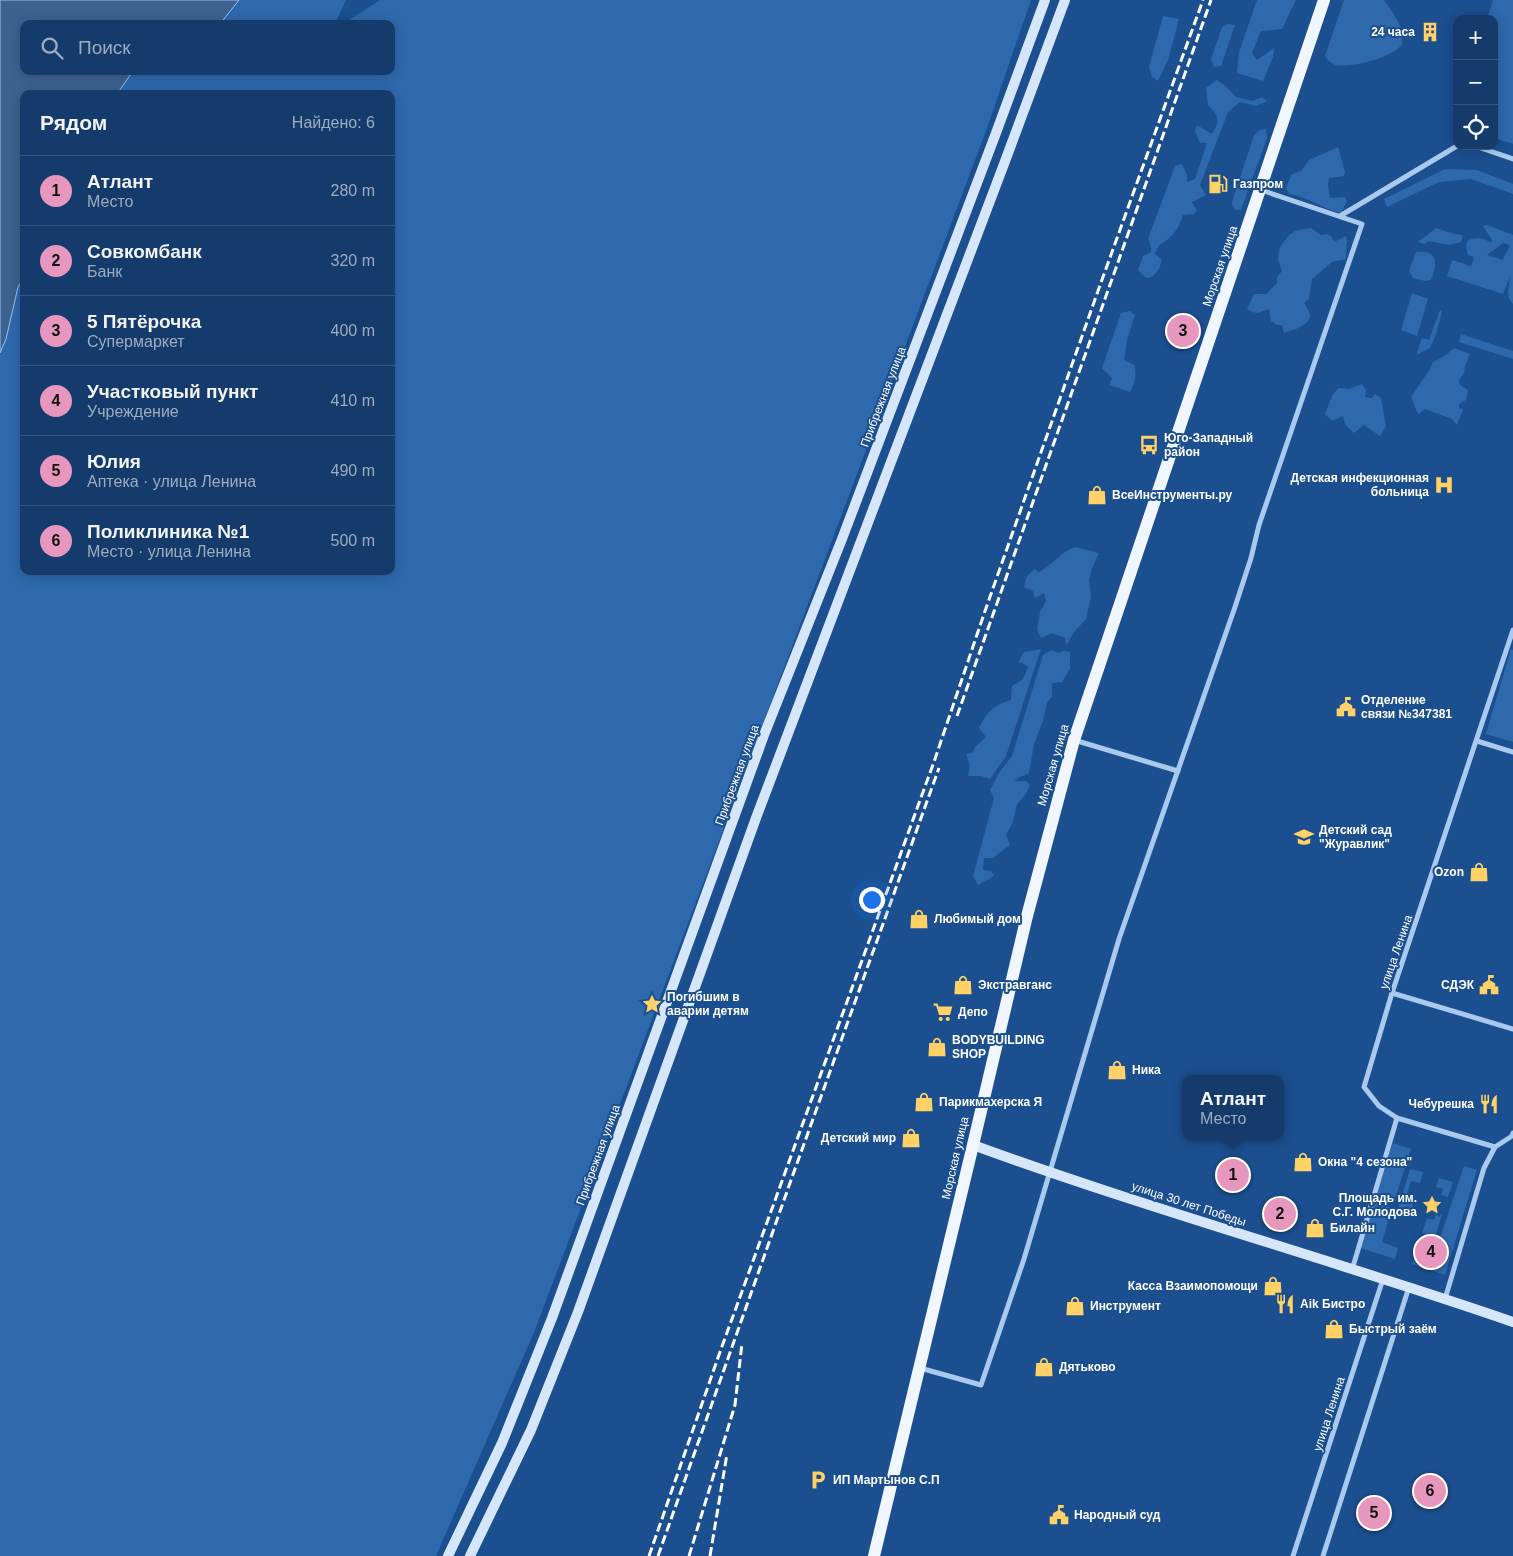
<!DOCTYPE html>
<html lang="ru">
<meta charset="utf-8">
<style>
:root{--surface:#143b6b;--page:#214673;--text:#f1f3f6;--muted:#9dadc1;--line:#33557e;--accent:#e797bd}
body{margin:0;font-family:Helvetica,sans-serif;background:var(--page);color:var(--text)}
.controls{position:absolute;right:15px;top:15px;display:grid;overflow:hidden;border-radius:10px;box-shadow:0 2px 12px #0003}
.controls button{width:45px;height:45px;display:grid;place-items:center;padding:0;border:0;border-bottom:1px solid var(--line);background:var(--surface);color:var(--text);font:25px sans-serif}
.you{position:absolute;left:871px;top:899px;width:18px;height:18px;margin:-12px;border:4px solid #fff;border-radius:50%;background:#1a73e8;box-shadow:0 0 0 8px #1a73e833}
.badge{display:grid;place-items:center;width:32px;height:32px;border-radius:50%;background:var(--accent);color:#111;font-size:16px;font-weight:700}
.pin{position:absolute;translate:-50% -50%;border:2px solid #fff;box-shadow:0 1px 5px #0006}
.popup{position:absolute;left:1182px;top:1075px;width:102px;height:65px;box-sizing:border-box;display:grid;place-content:center;border-radius:10px;background:var(--surface);filter:drop-shadow(0 1px 4px #0005);font-size:16px;white-space:nowrap;color:var(--muted)}
.popup b{font-size:19px;color:var(--text)}
.popup::after{content:'';position:absolute;left:50%;top:100%;margin-left:-10px;border:10px solid transparent;border-top-color:var(--surface)}
.list{margin:0;padding:0;list-style:none}
h2{display:flex;justify-content:space-between;align-items:center;height:65px;margin:0;padding:0 20px;font-size:21px}
h2 small{font-size:16px;font-weight:400;color:var(--muted)}
.list li{display:grid;grid-template-columns:32px 1fr auto;gap:15px;align-items:center;box-sizing:border-box;height:70px;padding:0 20px;border-top:1px solid var(--line)}
.list b{display:block;font-size:19px;white-space:nowrap}
.list p{margin:0;font-size:16px;white-space:nowrap;color:var(--muted)}
.list em{font-size:16px;font-style:normal;color:var(--muted)}
.icon{flex:none;width:28px;height:28px;fill:none;stroke:currentColor;stroke-width:2;stroke-linecap:round;stroke-linejoin:round}
.map{position:relative;flex:none;width:1513px;height:1556px;overflow:hidden}
.search{position:absolute;background:var(--surface);box-shadow:0 2px 12px #0003;left:20px;top:20px;width:375px;height:55px;display:flex;align-items:center;gap:12px;box-sizing:border-box;padding:0 18px;border-radius:10px;color:var(--muted);font-size:19px}
.panel{position:absolute;background:var(--surface);box-shadow:0 2px 12px #0003;left:20px;top:90px;width:375px;height:485px;border-radius:10px}
.map>svg:first-child{display:block}
.green{fill:#2e69ad;fill-rule:evenodd}
.water{fill:#3c6290;stroke:#9cc4f0}
.lines{fill:none;stroke-linecap:round;stroke-linejoin:round}
.street{stroke:#a9c9ee;stroke-width:5}
.secondary{stroke:#d6e6fa;stroke-width:10}
.primary{stroke:#f0f6ff;stroke-width:12}
.rail{stroke:#fff;stroke-width:3;stroke-dasharray:9 4;stroke-linecap:butt}
.labels{text-anchor:middle;dominant-baseline:central;stroke-width:4;stroke-linejoin:round;paint-order:stroke}
.poi-label{font-size:12px;font-weight:bold;fill:#fff;stroke:#1b4f8f;text-anchor:start}
.street-label{font-size:12px;fill:#fff;stroke:#1b4f8f}
</style>
<div class="map">
<svg width="1513" height="1556" viewBox="0 0 1513 1556">
<rect width="100%" height="100%" fill="#1b4f8f"/>
<g class="green">
<polygon points="239,0 346,0 335,24 220,24"/>
<polygon points="380,0 1031,0 986,131 535,1330 436,1556 0,1556 0,353 6,339 18,287 24,278 24,571 391,571 391,94 117,94 133,71 391,71 391,24 346,24 349,20"/>
<polygon points="1257,0 1296,0 1282,29 1261,31 1252,53 1257,60 1274,48 1273,57 1263,81 1237,73 1239,52"/>
<path d="M1344,0h40c10,15 21,26 18,45 -12,13 -48,23 -66,20 -5,-1 -9,-5 -11,-9z"/>
<polygon points="1493,0 1513,0 1513,144 1494,138 1494,19 1487,19"/>
<polygon points="1163,16 1179,19 1168,60 1158,81 1152,77 1149,67"/>
<polygon points="1228,24 1235,25 1221,66 1214,67 1211,59 1222,27"/>
<path d="M1217,80l10,7 9,10 17,4 9,-4 5,4 -11,5 -16,-4 -12,10 -28,73 6,10 -14,7 5,9 -3,3 -11,1c-3,10 -7,17 -15,24 -7,6 -9,4 -13,15l7,6 -3,9 -7,8 -6,1 -8,-8 5,-14 8,-4v-6l-3,-7 27,-73 7,-2 5,11v7l8,-3 12,-36h-7l-5,-12 2,-6 15,9c8,-14 8,-17 -4,-29l-2,-17z"/>
<polygon points="1264,129 1266,129 1267,138 1241,210 1236,210 1232,204 1232,202 1254,135 1260,130"/>
<path d="M1338,147l7,25 -1,4 -15,2 -1,8 2,12 15,-1 2,4 -6,12c-18,-4 -35,-17 -52,-19l-3,-6 5,-13 11,-5 7,-10z"/>
<polygon points="1445,169 1477,170 1513,184 1513,194 1471,179 1439,182 1387,207 1384,199"/>
<path d="M1487,225l26,10v69c-9,-9 -3,-17 -3,-27l-7,17 -56,-18 5,-16 19,6 3,-9 -6,-2 -2,-8 1,-6c8,-4 17,-4 24,2l1,-3 -9,-14zM1503,243l7,2c-1,6 -6,9 -7,15l-16,-5z"/>
<path d="M1311,228l10,7 6,-1 4,2 2,4 3,1 10,-5 1,5 -1,18 -14,3 -20,17 -3,20 -5,4c2,3 5,8 6,11 1,12 -18,16 -26,19l-2,-8h-5l-6,-4 -2,-12c-12,3 -9,7 -22,0l7,-15h12l11,-11v-6l5,-6 -4,-11 1,-10 3,-6 7,-9 6,-4z"/>
<polygon points="1436,228 1454,234 1463,235 1461,242 1449,245 1428,241 1425,244 1418,242"/>
<path d="M1416,252c22,-2 22,11 15,28l-6,1 -12,-3 -4,-7z"/>
<polygon points="1412,293 1428,299 1417,336 1401,330"/>
<polygon points="1440,310 1442,312 1436,334 1430,348 1416,355 1422,338 1429,340"/>
<path d="M1130,311l5,4 -8,25 -3,20 10,5c3,10 1,18 -4,27l-21,-7 3,-7 -10,-10 19,-55z"/>
<polygon points="1461,334 1513,351 1513,359 1459,342"/>
<polygon points="1454,348 1470,354 1465,366 1464,373 1459,380 1460,385 1468,390 1466,400 1459,404 1459,408 1463,409 1457,425 1452,419 1425,409 1419,414 1417,412 1411,397 1430,369 1433,362 1446,355"/>
<polygon points="1362,384 1366,390 1365,397 1372,398 1375,394 1381,398 1386,426 1380,436 1364,425 1354,433 1345,424 1343,416 1332,421 1325,414 1332,396 1338,388 1349,389"/>
<path d="M1075,547l24,6 -7,15 -3,12 2,17 -5,22 -12,13 -8,14 -1,-8 -13,-5 -11,5 -4,-8 3,-18 6,-11 -2,-8 -9,5 -2,-7 -9,-4 2,-9 8,-9 5,3c13,-7 23,-21 36,-25z"/>
<path d="M1041,649l-35,107 -16,23 -9,-3h-13l2,-10 -4,-12 6,-1 4,-7 10,-9 -7,-9c9,-17 13,-22 32,-28l1,-14 11,-7 5,-12 -6,-4 -4,-1 6,-10z"/>
<polygon points="1511,649 1513,650 1513,742 1486,734"/>
<polygon points="1052,650 1058,653 1063,651 1070,652 1070,669 1062,682 1052,683 1052,696 1047,703 1043,721 1034,744 1029,773 1018,778 1014,781 1026,781 1030,785 1026,794 1017,804 1013,822 1006,835 1010,845 993,858 984,858 983,870 991,871 994,876 978,885 973,876 994,798 990,790 999,773 1012,756 1043,655"/>
<polygon points="1393,1143 1411,1149 1394,1202 1376,1197"/>
<polygon points="1464,1166 1477,1170 1445,1275 1412,1264 1416,1253 1433,1259"/>
<polygon points="1410,1169 1423,1172 1420,1183 1411,1181 1407,1194 1415,1196 1411,1213 1403,1211 1401,1218 1396,1216"/>
<polygon points="1439,1178 1453,1182 1448,1197 1441,1195 1443,1189 1436,1187"/>
<polygon points="1375,1202 1392,1208 1382,1242 1398,1248 1395,1259 1360,1248"/>
<polygon points="1436,1213 1442,1215 1435,1237 1422,1233 1427,1218 1434,1220"/>
</g>
<polygon class="water" points="0,0 239,0 220,24 24,24 24,71 133,71 117,94 24,94 24,278 18,287 6,339 0,353"/>
<g class="lines">
<g class="street">
<polyline points="1475,146 1513,159"/>
<polyline points="1340,216 1457,146"/>
<polyline points="1074,740 1178,771"/>
<polyline points="1477,741 1513,752"/>
<polyline points="1392,993 1513,1029"/>
<polyline points="1397,1118 1495,1147"/>
<polyline points="1352,1270 1397,1118 1379,1106 1364,1087 1392,993 1513,630"/>
<polyline points="1445,1299 1484,1168 1495,1147 1512,1136 1513,1133"/>
<polyline points="920,1368 981,1385 1024,1259 1119,939 1235,607 1251,558 1259,525 1362,224 1261,190"/>
<polyline points="1293,1556 1383,1279"/>
<polyline points="1323,1556 1409,1287"/>
</g>
<g class="secondary">
<path d="M973,1145c178,65 361,115 540,177"/>
<polyline points="448,1556 502,1443 552,1318 764,735 842,539 996,133 1045,0"/>
<polyline points="470,1556 531,1430 578,1312 756,818 1004,164 1065,0"/>
</g>
<polyline class="primary" points="874,1556 973,1145 1026,920 1074,740 1324,0"/>
<g class="rail">
<polyline points="957,716 1211,0"/>
<polyline points="649,1556 720,1352 935,759 985,611 1099,288 1203,0"/>
<polyline points="658,1556 795,1169 939,768"/>
<polyline points="689,1556 735,1405 742,1343"/>
<polyline points="710,1556 727,1454"/>
</g>
</g>
<defs>
<symbol id="building-bare" viewBox="-9 -9 18 18"><path d="M-4-6H4V6H1V3H-1V6H-4ZM-2.5-4.3h1.7v1.8h-1.7ZM.8-4.3h1.7v1.8H.8ZM-2.5-1h1.7V.8h-1.7ZM.8-1h1.7V.8H.8Z" fill="#ffd166" stroke="#1b4f8f" stroke-width="2.5" paint-order="stroke"/></symbol>
<symbol id="fuel-bare" viewBox="-9 -9 18 18"><path d="M-5.5-6h7V0h2V4h1.3V-2.5L3-4.5l.8-.8L6-3V5H2.5V1h-1V6h-7ZM-4.2-4.7v3.2H.2V-4.7Z" fill="#ffd166" stroke="#1b4f8f" stroke-width="2.5" paint-order="stroke"/></symbol>
<symbol id="bus-bare" viewBox="-9 -9 18 18"><path d="M-5-6H5V4H4V6H2V4H-2V6H-4V4H-5ZM-3.5-4V0h7V-4ZM-3.5 1.2v1.5H-2V1.2ZM2 1.2v1.5H3.5V1.2Z" fill="#ffd166" stroke="#1b4f8f" stroke-width="2.5" paint-order="stroke"/></symbol>
<symbol id="hospital-bare" viewBox="-9 -9 18 18"><path d="M-5-5h3v3.5h4V-5h3V5h-3V1.5h-4V5h-3Z" fill="#ffd166" stroke="#1b4f8f" stroke-width="2.5" paint-order="stroke"/></symbol>
<symbol id="shop-bare" viewBox="-9 -9 18 18"><path d="M-5-2.5h2.3a2.7 3.5 0 0 1 5.4 0H5L5.5 6h-11ZM-1.5-2.5h3a1.5 2.3 0 0 0-3 0Z" fill="#ffd166" stroke="#1b4f8f" stroke-width="2.5" paint-order="stroke"/></symbol>
<symbol id="civic-bare" viewBox="-9 -9 18 18"><path d="M-.6-6.5H3V-4.5H.6V-3L4-1V1h2V6H-6V1h2V-1L-.6-3ZM-1.2 2.5V6h2.4V2.5Z" fill="#ffd166" stroke="#1b4f8f" stroke-width="2.5" paint-order="stroke"/></symbol>
<symbol id="school-bare" viewBox="-9 -9 18 18"><path d="M0-5L7-2L0 1L-7-2ZM-4 1L0 2.5L4 1V4Q0 6-4 4Z" fill="#ffd166" stroke="#1b4f8f" stroke-width="2.5" paint-order="stroke"/></symbol>
<symbol id="sight-bare" viewBox="-9 -9 18 18"><path d="M0-6L1.8-2.2L6-1.7L2.9 1.2L3.7 5.4L0 3.3L-3.7 5.4L-2.9 1.2L-6-1.7L-1.8-2.2Z" fill="#ffd166" stroke="#1b4f8f" stroke-width="2.5" paint-order="stroke"/></symbol>
<symbol id="supermarket-bare" viewBox="-9 -9 18 18"><path d="M-6-5.5h2.5l.6 2H6L4.5 2H-2.5L-4.4-4H-6ZM-1.5 3.2a1.3 1.3 0 1 0 .1 0ZM3 3.2a1.3 1.3 0 1 0 .1 0Z" fill="#ffd166" stroke="#1b4f8f" stroke-width="2.5" paint-order="stroke"/></symbol>
<symbol id="restaurant-bare" viewBox="-9 -9 18 18"><path d="M-5-6h1v4h1v-4h1v4h1v-4h1v5L-1.5 .5V6h-2V.5L-5-1ZM5-6V6H3V1.5H1.5Q1.5-4 5-6Z" fill="#ffd166" stroke="#1b4f8f" stroke-width="2.5" paint-order="stroke"/></symbol>
<symbol id="parking-bare" viewBox="-9 -9 18 18"><path d="M-3.5-5.5H1a3.5 3.5 0 0 1 0 7H-1V5.5H-3.5ZM-1-3.4V-.6H.8a1.4 1.4 0 0 0 0-2.8Z" fill="#ffd166" stroke="#1b4f8f" stroke-width="2.5" paint-order="stroke"/></symbol>
</defs>
<g fill-rule="evenodd">
<use href="#building-bare" x="1416" y="18" width="28" height="28"/>
<use href="#fuel-bare" x="1204" y="170" width="28" height="28"/>
<use href="#bus-bare" x="1135" y="431" width="28" height="28"/>
<use href="#hospital-bare" x="1430" y="471" width="28" height="28"/>
<use href="#shop-bare" x="1083" y="481" width="28" height="28"/>
<use href="#civic-bare" x="1332" y="693" width="28" height="28"/>
<use href="#school-bare" x="1290" y="823" width="28" height="28"/>
<use href="#shop-bare" x="1465" y="858" width="28" height="28"/>
<use href="#shop-bare" x="905" y="905" width="28" height="28"/>
<use href="#shop-bare" x="949" y="971" width="28" height="28"/>
<use href="#civic-bare" x="1475" y="971" width="28" height="28"/>
<use href="#sight-bare" x="638" y="990" width="28" height="28"/>
<use href="#supermarket-bare" x="929" y="998" width="28" height="28"/>
<use href="#shop-bare" x="923" y="1033" width="28" height="28"/>
<use href="#shop-bare" x="1103" y="1056" width="28" height="28"/>
<use href="#shop-bare" x="910" y="1088" width="28" height="28"/>
<use href="#restaurant-bare" x="1475" y="1090" width="28" height="28"/>
<use href="#shop-bare" x="897" y="1124" width="28" height="28"/>
<use href="#shop-bare" x="1289" y="1148" width="28" height="28"/>
<use href="#sight-bare" x="1418" y="1191" width="28" height="28"/>
<use href="#shop-bare" x="1301" y="1214" width="28" height="28"/>
<use href="#shop-bare" x="1259" y="1272" width="28" height="28"/>
<use href="#restaurant-bare" x="1271" y="1290" width="28" height="28"/>
<use href="#shop-bare" x="1061" y="1292" width="28" height="28"/>
<use href="#shop-bare" x="1320" y="1315" width="28" height="28"/>
<use href="#shop-bare" x="1030" y="1353" width="28" height="28"/>
<use href="#parking-bare" x="804" y="1466" width="28" height="28"/>
<use href="#civic-bare" x="1045" y="1501" width="28" height="28"/>
</g>
<g class="labels">
<g class="poi-label">
<text x="1415" y="32" text-anchor="end">24 часа</text>
<text x="1233" y="184">Газпром</text>
<text x="1164" y="438">Юго-Западный<tspan x="1164" dy="14">район</tspan></text>
<text x="1429" y="478" text-anchor="end">Детская инфекционная<tspan x="1429" dy="14">больница</tspan></text>
<text x="1112" y="495">ВсеИнструменты.ру</text>
<text x="1361" y="700">Отделение<tspan x="1361" dy="14">связи №347381</tspan></text>
<text x="1319" y="830">Детский сад<tspan x="1319" dy="14">"Журавлик"</tspan></text>
<text x="1464" y="872" text-anchor="end">Ozon</text>
<text x="934" y="919">Любимый дом</text>
<text x="978" y="985">Экстравганс</text>
<text x="1474" y="985" text-anchor="end">СДЭК</text>
<text x="667" y="997">Погибшим в<tspan x="667" dy="14">аварии детям</tspan></text>
<text x="958" y="1012">Депо</text>
<text x="952" y="1040">BODYBUILDING<tspan x="952" dy="14">SHOP</tspan></text>
<text x="1132" y="1070">Ника</text>
<text x="939" y="1102">Парикмахерска Я</text>
<text x="1474" y="1104" text-anchor="end">Чебурешка</text>
<text x="896" y="1138" text-anchor="end">Детский мир</text>
<text x="1318" y="1162">Окна "4 сезона"</text>
<text x="1417" y="1198" text-anchor="end">Площадь им.<tspan x="1417" dy="14">С.Г. Молодова</tspan></text>
<text x="1330" y="1228">Билайн</text>
<text x="1258" y="1286" text-anchor="end">Касса Взаимопомощи</text>
<text x="1300" y="1304">Aik Бистро</text>
<text x="1090" y="1306">Инструмент</text>
<text x="1349" y="1329">Быстрый заём</text>
<text x="1059" y="1367">Дятьково</text>
<text x="833" y="1480">ИП Мартынов С.П</text>
<text x="1074" y="1515">Народный суд</text>
</g>
<g class="street-label">
<text transform="translate(1220 266) rotate(-71)">Морская улица</text>
<text transform="translate(883 397) rotate(-69)">Прибрежная улица</text>
<text transform="translate(1053 765) rotate(-74)">Морская улица</text>
<text transform="translate(737 775) rotate(-70)">Прибрежная улица</text>
<text transform="translate(1396 952) rotate(-71)">улица Ленина</text>
<text transform="translate(598 1155) rotate(-70)">Прибрежная улица</text>
<text transform="translate(955 1158) rotate(-77)">Морская улица</text>
<text transform="translate(1189 1204) rotate(18)">улица 30 лет Победы</text>
<text transform="translate(1329 1414) rotate(-72)">улица Ленина</text>
</g>
</g>
</svg>
<div class="controls">
<button>+</button>
<button>−</button>
<button><svg class="icon" aria-label="locate" viewBox="0 0 24 24"><circle cx="12" cy="12" r="6"/><path d="M12 2v4M12 18v4M2 12h4M18 12h4"/></svg></button>
</div>
<div class="you"></div>
<div class="pin badge" style="left:1233px;top:1175px">1</div>
<div class="popup"><b>Атлант</b>Место</div>
<div class="pin badge" style="left:1280px;top:1214px">2</div>
<div class="pin badge" style="left:1183px;top:331px">3</div>
<div class="pin badge" style="left:1431px;top:1252px">4</div>
<div class="pin badge" style="left:1374px;top:1513px">5</div>
<div class="pin badge" style="left:1430px;top:1491px">6</div>
<div class="search"><svg class="icon" aria-label="search" viewBox="0 0 24 24"><circle cx="10" cy="10" r="6"/><path d="M15 15l6 6"/></svg>Поиск</div>
<section class="panel">
<h2>Рядом<small>Найдено: 6</small></h2>
<ul class="list">
<li><span class="badge">1</span><div><b>Атлант</b><p>Место</p></div><em>280 m</em></li>
<li><span class="badge">2</span><div><b>Совкомбанк</b><p>Банк</p></div><em>320 m</em></li>
<li><span class="badge">3</span><div><b>5 Пятёрочка</b><p>Супермаркет</p></div><em>400 m</em></li>
<li><span class="badge">4</span><div><b>Участковый пункт</b><p>Учреждение</p></div><em>410 m</em></li>
<li><span class="badge">5</span><div><b>Юлия</b><p>Аптека · улица Ленина</p></div><em>490 m</em></li>
<li><span class="badge">6</span><div><b>Поликлиника №1</b><p>Место · улица Ленина</p></div><em>500 m</em></li>
</ul>
</section>
</div>
